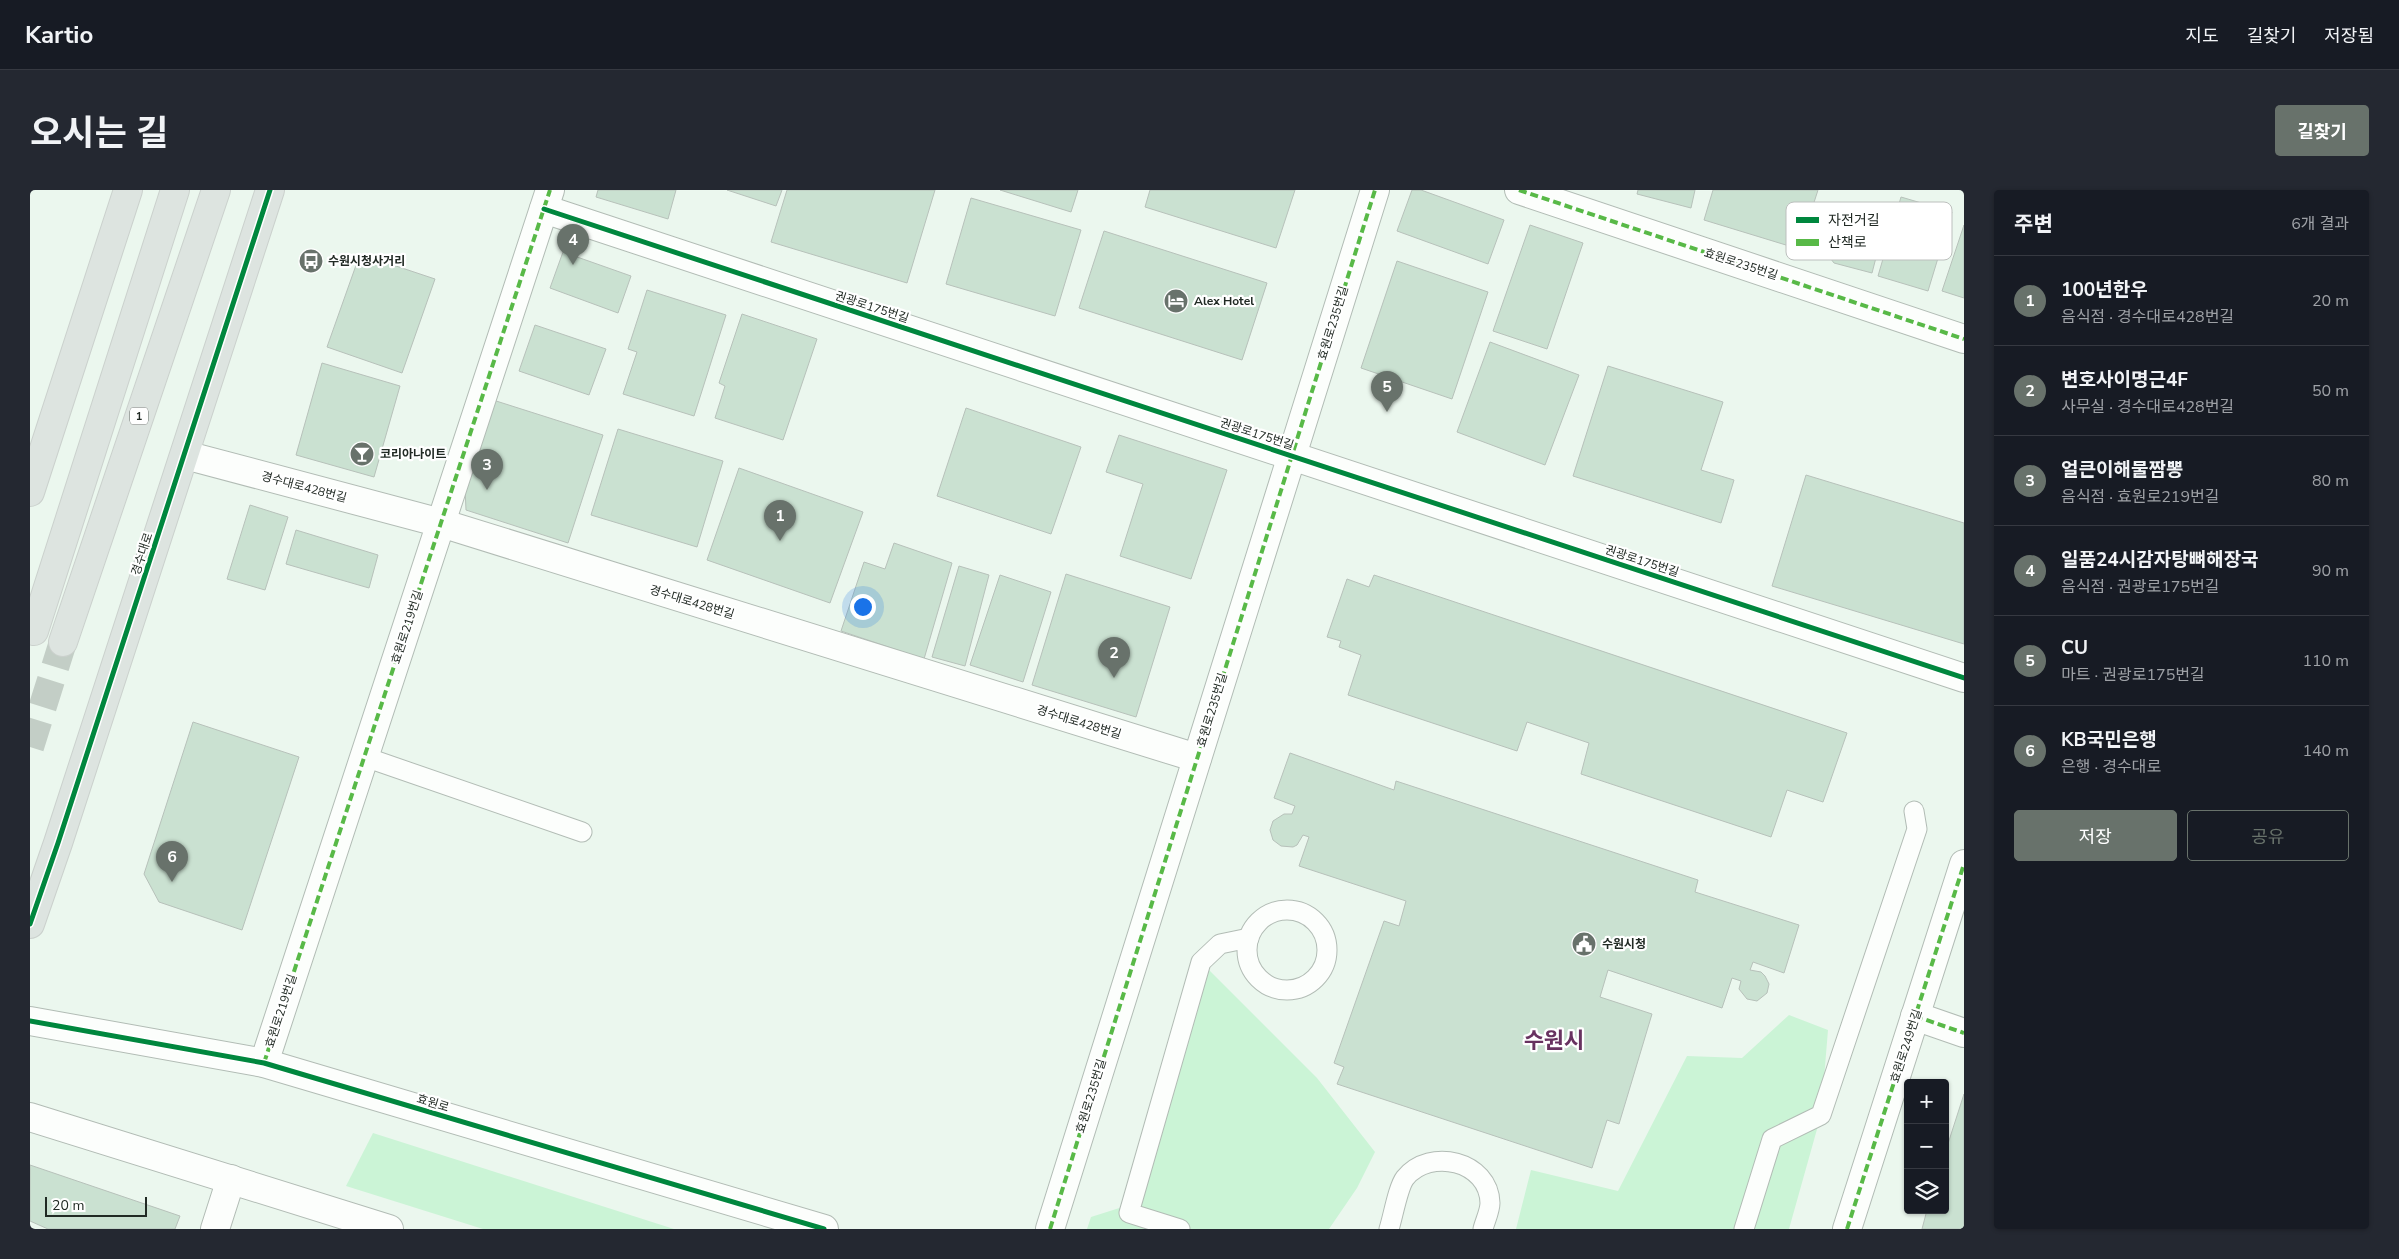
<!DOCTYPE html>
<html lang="ko">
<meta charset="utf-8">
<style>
:root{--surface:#171b24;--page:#242831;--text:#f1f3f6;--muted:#9ea1a6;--line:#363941;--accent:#68726b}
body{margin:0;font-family:"Nunito Sans","Noto Sans KR",sans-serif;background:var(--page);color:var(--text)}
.controls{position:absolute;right:15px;bottom:15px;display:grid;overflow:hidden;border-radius:5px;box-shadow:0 1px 4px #0004}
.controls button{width:45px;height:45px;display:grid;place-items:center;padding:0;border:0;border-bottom:1px solid var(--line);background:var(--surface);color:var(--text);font:25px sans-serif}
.scale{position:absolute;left:15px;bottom:12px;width:102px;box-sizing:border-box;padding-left:5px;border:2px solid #212a24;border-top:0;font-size:14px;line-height:18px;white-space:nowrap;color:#212a24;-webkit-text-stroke:4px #fff;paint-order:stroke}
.you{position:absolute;left:832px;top:416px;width:18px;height:18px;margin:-12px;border:4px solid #fff;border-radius:50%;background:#1a73e8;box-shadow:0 0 0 8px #1a73e833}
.badge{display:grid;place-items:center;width:32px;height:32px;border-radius:50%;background:var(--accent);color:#fff;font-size:16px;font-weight:700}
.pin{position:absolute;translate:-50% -41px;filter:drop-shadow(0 1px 2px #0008)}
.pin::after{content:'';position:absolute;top:26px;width:18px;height:15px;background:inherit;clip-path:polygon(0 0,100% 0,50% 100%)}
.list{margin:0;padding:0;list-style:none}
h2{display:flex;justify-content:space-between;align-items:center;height:65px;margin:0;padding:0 20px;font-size:21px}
h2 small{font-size:16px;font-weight:400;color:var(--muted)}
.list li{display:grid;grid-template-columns:32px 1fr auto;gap:15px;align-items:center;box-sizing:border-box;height:90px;padding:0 20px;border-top:1px solid var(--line)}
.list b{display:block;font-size:19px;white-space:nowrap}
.list p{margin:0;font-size:16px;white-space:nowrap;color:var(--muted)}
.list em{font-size:16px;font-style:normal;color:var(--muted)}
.actions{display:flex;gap:10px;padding:15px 20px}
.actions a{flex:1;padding:11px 0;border:1px solid var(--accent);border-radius:5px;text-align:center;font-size:18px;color:var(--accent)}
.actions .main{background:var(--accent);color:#fff}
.icon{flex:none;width:28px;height:28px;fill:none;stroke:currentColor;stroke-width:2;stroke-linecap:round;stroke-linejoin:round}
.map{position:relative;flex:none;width:1934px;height:1039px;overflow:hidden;border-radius:5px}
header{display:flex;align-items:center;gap:30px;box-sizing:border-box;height:70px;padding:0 25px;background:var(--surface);border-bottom:1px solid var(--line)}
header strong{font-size:24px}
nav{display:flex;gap:28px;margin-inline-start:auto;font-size:18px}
.intro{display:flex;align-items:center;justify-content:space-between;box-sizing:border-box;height:120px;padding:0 30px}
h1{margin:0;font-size:35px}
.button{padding:12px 22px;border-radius:5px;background:var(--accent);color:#fff;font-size:18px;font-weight:700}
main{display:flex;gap:30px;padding:0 30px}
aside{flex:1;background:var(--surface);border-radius:5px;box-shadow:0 1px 4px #0004}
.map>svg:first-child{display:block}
.green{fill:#cbf4d6}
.building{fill:#cae1d1;stroke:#b7c1ba}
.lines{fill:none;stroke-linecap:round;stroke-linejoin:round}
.primary-tunnel{stroke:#c3cec6;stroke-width:28;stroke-dasharray:28 14;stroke-linecap:butt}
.service-casing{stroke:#b2bcb5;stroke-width:21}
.minor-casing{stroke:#b2bcb5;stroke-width:30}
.tertiary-casing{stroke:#b2bcb5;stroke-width:30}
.primary-casing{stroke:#cbd1cd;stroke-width:30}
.service{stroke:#fcfefc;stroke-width:19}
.minor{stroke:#fcfefc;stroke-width:28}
.tertiary{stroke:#fcfefc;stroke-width:28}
.primary{stroke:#dde4e0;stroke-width:28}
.quiet{stroke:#58b947;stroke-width:4;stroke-dasharray:8 4;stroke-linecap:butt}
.cycleway-casing{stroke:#fff;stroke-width:8}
.cycleway{stroke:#00873e;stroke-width:5}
.labels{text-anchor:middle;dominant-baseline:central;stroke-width:4.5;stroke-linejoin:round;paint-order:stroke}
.shield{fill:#fff;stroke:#646a66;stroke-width:1}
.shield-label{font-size:11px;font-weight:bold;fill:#212a24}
.poi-label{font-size:12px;font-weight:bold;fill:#212a24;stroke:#fff;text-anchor:start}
.street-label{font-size:12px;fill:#212a24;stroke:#fff}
.town-label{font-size:22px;font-weight:bold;fill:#683260;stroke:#fff}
.key{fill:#fff;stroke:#bcbfbd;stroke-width:1}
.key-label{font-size:14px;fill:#212a24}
</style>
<header>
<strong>Kartio</strong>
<nav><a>지도</a><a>길찾기</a><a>저장됨</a></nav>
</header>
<div class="intro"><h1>오시는 길</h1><a class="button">길찾기</a></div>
<main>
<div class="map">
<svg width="1934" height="1039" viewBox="0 0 1934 1039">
<rect width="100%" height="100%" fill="#ebf7ee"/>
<g class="green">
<polygon points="1171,772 1287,888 1345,962 1327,998 1299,1039 1057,1039 1061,1027 1102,1014"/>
<polygon points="1759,825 1798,840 1791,925 1759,1039 1486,1039 1501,980 1588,1001 1657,866 1712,868"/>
<polygon points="343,943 644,1039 453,1039 316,996"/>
</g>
<g class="building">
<polygon points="568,0 646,0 638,29 566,7"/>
<polygon points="697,0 752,0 746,16"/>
<polygon points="757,0 905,0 877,93 741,52"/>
<polygon points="970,0 1048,0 1041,22"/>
<polygon points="1120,0 1265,0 1246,58 1115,17"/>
<polygon points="1382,0 1391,0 1474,30 1458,74 1367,41"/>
<polygon points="1608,0 1665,0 1661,18 1607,4"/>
<polygon points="1683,0 1788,0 1769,59 1674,30"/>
<polygon points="1871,7 1922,22 1898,101 1848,86"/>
<polygon points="941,8 1051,40 1025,126 916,94"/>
<polygon points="1798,14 1856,29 1842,83 1804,73 1788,52"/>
<polygon points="1500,35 1553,53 1517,159 1463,141"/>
<polygon points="1934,35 1934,108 1912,101"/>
<polygon points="1074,41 1237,93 1212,170 1049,118"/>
<polygon points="533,62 601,86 588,123 520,98"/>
<polygon points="330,64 405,89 372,183 297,157"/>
<polygon points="1367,71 1458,102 1422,209 1331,178"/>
<polygon points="617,100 696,125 664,226 593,204 607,162 598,159"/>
<polygon points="712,124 787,149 753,250 685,228 695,196 689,193"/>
<polygon points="505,135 576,159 559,205 489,181"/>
<polygon points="1460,152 1549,185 1515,275 1427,242"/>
<polygon points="292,173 370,196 344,287 266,265"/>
<polygon points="1578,176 1693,212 1671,280 1704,290 1691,333 1543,286"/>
<polygon points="463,210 573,245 538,353 436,320 435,298"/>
<polygon points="936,218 1051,257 1021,344 907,306"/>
<polygon points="588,239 693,271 667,357 561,325"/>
<polygon points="1089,245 1197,280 1161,389 1090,366 1113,294 1076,282"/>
<polygon points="709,278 833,322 800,413 677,370"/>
<polygon points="1776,285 1934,333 1934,454 1742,396"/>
<polygon points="220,315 258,327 235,400 197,389"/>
<polygon points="266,340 348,365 339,398 256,374"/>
<polygon points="864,353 922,373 894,469 811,441 834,372 855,379"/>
<polygon points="929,376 959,385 935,476 902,467"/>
<polygon points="1036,384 1140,417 1106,527 1002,495"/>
<polygon points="970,385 1021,402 993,492 940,475"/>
<polygon points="1344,385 1817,543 1793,612 1757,600 1741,647 1551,584 1559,553 1497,532 1487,561 1318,505 1331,465 1309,457 1311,451 1297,447 1317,389 1339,397"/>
<polygon points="163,532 269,567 212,740 129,712 114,684"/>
<polygon points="1260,563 1364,600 1366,591 1668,690 1665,702 1769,735 1754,783 1723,772 1720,780 1731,782 1735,786 1739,794 1737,803 1727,811 1717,809 1709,799 1711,791 1702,788 1692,818 1578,780 1570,807 1622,824 1589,934 1577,930 1562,978 1307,894 1314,877 1304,873 1354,731 1369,736 1376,711 1269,676 1279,647 1273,645 1267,655 1263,657 1251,656 1243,650 1240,640 1243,631 1254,624 1262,624 1265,616 1244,608"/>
<polygon points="1934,904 1934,1039 1892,1039 1897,1020 1915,1020 1915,963"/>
<polygon points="0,975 150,1026 145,1039 18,1039 0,1031"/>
</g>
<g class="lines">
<polyline class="primary-tunnel" points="0,557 33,452"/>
<defs>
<g id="service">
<polyline points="335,567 552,642"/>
<circle cx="1257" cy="760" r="40"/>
<polyline points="1150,1039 1099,1023 1171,772 1190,754 1219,748"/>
<path d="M1359,1039c4,-12 9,-42 16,-51 25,-31 84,-17 85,25 0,8 -5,18 -7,26"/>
<polyline points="1714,1039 1742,949 1791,925 1887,639 1884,621"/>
</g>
<g id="minor">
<polyline points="1489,0 1934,149"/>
<polyline points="514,19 1934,488"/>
<polyline points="155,265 411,333 1167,568"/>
<polyline points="1885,826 1934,843"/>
<polyline points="234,873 520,0"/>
<polyline points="185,1039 201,989"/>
<polyline points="1020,1039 1345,0"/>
<polyline points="1817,1039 1934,674"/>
</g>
<g id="tertiary">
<polyline points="0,831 234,873 794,1039"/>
<polyline points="0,927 359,1039"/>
</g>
<g id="primary">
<polyline points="0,302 98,0"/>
<polyline points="4,441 145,0"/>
<polyline points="33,452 186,0"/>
<polyline points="0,734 28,653 240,0"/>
</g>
</defs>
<use href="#service" class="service-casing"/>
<use href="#minor" class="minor-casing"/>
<use href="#tertiary" class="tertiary-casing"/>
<use href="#primary" class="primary-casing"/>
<use href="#service" class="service"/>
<use href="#minor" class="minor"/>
<use href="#tertiary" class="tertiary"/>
<use href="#primary" class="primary"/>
<g class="quiet">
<polyline points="1489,0 1934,149"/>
<polyline points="1885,826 1934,843"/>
<polyline points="234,873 520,0"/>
<polyline points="1020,1039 1345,0"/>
<polyline points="1817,1039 1934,674"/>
</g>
<defs>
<g id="cycleway">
<polyline points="514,19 1934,488"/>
<polyline points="0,734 28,653 240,0"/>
<polyline points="0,831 234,873 794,1039"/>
</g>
</defs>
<use href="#cycleway" class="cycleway-casing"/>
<use href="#cycleway" class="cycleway"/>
</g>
<defs>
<symbol id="bus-disc" viewBox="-11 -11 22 22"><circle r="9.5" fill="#68726b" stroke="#fff"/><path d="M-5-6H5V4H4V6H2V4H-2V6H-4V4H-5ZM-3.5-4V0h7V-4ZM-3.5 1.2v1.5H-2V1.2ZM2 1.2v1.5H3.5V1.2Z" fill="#fff"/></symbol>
<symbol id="hotel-disc" viewBox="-11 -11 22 22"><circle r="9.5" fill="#68726b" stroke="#fff"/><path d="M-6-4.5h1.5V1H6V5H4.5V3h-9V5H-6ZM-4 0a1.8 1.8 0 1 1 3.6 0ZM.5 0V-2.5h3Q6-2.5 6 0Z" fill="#fff"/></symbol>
<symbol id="bar-disc" viewBox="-11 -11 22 22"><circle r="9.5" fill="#68726b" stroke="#fff"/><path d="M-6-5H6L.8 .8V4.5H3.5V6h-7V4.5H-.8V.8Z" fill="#fff"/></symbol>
<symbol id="civic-disc" viewBox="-11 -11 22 22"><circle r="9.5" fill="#68726b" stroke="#fff"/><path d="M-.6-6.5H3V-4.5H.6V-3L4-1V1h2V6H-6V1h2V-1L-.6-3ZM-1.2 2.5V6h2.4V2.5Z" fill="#fff"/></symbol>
</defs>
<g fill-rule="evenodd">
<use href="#bus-disc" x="267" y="57" width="28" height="28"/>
<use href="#hotel-disc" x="1132" y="97" width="28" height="28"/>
<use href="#bar-disc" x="318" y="250" width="28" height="28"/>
<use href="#civic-disc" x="1540" y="740" width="28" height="28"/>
</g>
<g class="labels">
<rect class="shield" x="100" y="217.5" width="18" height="17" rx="4"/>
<g class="shield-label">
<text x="109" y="226">1</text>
</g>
<g class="poi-label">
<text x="298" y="71">수원시청사거리</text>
<text x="1164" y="111">Alex Hotel</text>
<text x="350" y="264">코리아나이트</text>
<text x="1572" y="754">수원시청</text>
</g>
<g class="street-label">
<text transform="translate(1711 74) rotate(18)">효원로235번길</text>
<text transform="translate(842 117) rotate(18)">권광로175번길</text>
<text transform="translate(1303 133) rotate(-73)">효원로235번길</text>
<text transform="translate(1227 244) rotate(18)">권광로175번길</text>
<text transform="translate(274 297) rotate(15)">경수대로428번길</text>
<text transform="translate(112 364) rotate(-72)">경수대로</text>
<text transform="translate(1612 371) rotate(18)">권광로175번길</text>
<text transform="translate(662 412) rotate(17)">경수대로428번길</text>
<text transform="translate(377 437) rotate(-72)">효원로219번길</text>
<text transform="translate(1182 520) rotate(-73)">효원로235번길</text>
<text transform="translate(1049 532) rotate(17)">경수대로428번길</text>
<text transform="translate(251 821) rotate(-72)">효원로219번길</text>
<text transform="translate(1876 856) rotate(-72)">효원로249번길</text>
<text transform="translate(1061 906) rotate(-73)">효원로235번길</text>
<text transform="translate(403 913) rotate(17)">효원로</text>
</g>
<g class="town-label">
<text x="1524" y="851">수원시</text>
</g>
</g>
<rect x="1756" y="12" width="166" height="58" rx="8" class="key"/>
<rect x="1766" y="27" width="23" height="6" fill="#00873e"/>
<rect x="1766" y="49" width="23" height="7" fill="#58b947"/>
<g class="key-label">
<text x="1798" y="35">자전거길</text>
<text x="1798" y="57">산책로</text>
</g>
</svg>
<div class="controls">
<button>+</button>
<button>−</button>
<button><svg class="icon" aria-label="layers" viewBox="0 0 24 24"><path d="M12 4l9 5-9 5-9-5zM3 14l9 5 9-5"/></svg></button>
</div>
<div class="scale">20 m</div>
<div class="you"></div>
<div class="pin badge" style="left:750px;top:351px">1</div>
<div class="pin badge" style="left:1084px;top:488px">2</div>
<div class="pin badge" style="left:457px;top:300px">3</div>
<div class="pin badge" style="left:543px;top:75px">4</div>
<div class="pin badge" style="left:1357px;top:222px">5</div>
<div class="pin badge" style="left:142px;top:692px">6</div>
</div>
<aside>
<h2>주변<small>6개 결과</small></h2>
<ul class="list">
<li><span class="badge">1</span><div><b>100년한우</b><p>음식점 · 경수대로428번길</p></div><em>20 m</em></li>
<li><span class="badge">2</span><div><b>변호사이명근4F</b><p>사무실 · 경수대로428번길</p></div><em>50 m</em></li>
<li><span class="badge">3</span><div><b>얼큰이해물짬뽕</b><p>음식점 · 효원로219번길</p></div><em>80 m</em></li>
<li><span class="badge">4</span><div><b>일품24시감자탕뼈해장국</b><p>음식점 · 권광로175번길</p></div><em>90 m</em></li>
<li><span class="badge">5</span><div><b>CU</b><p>마트 · 권광로175번길</p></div><em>110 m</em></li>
<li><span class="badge">6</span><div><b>KB국민은행</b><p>은행 · 경수대로</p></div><em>140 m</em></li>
</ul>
<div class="actions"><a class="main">저장</a><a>공유</a></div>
</aside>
</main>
